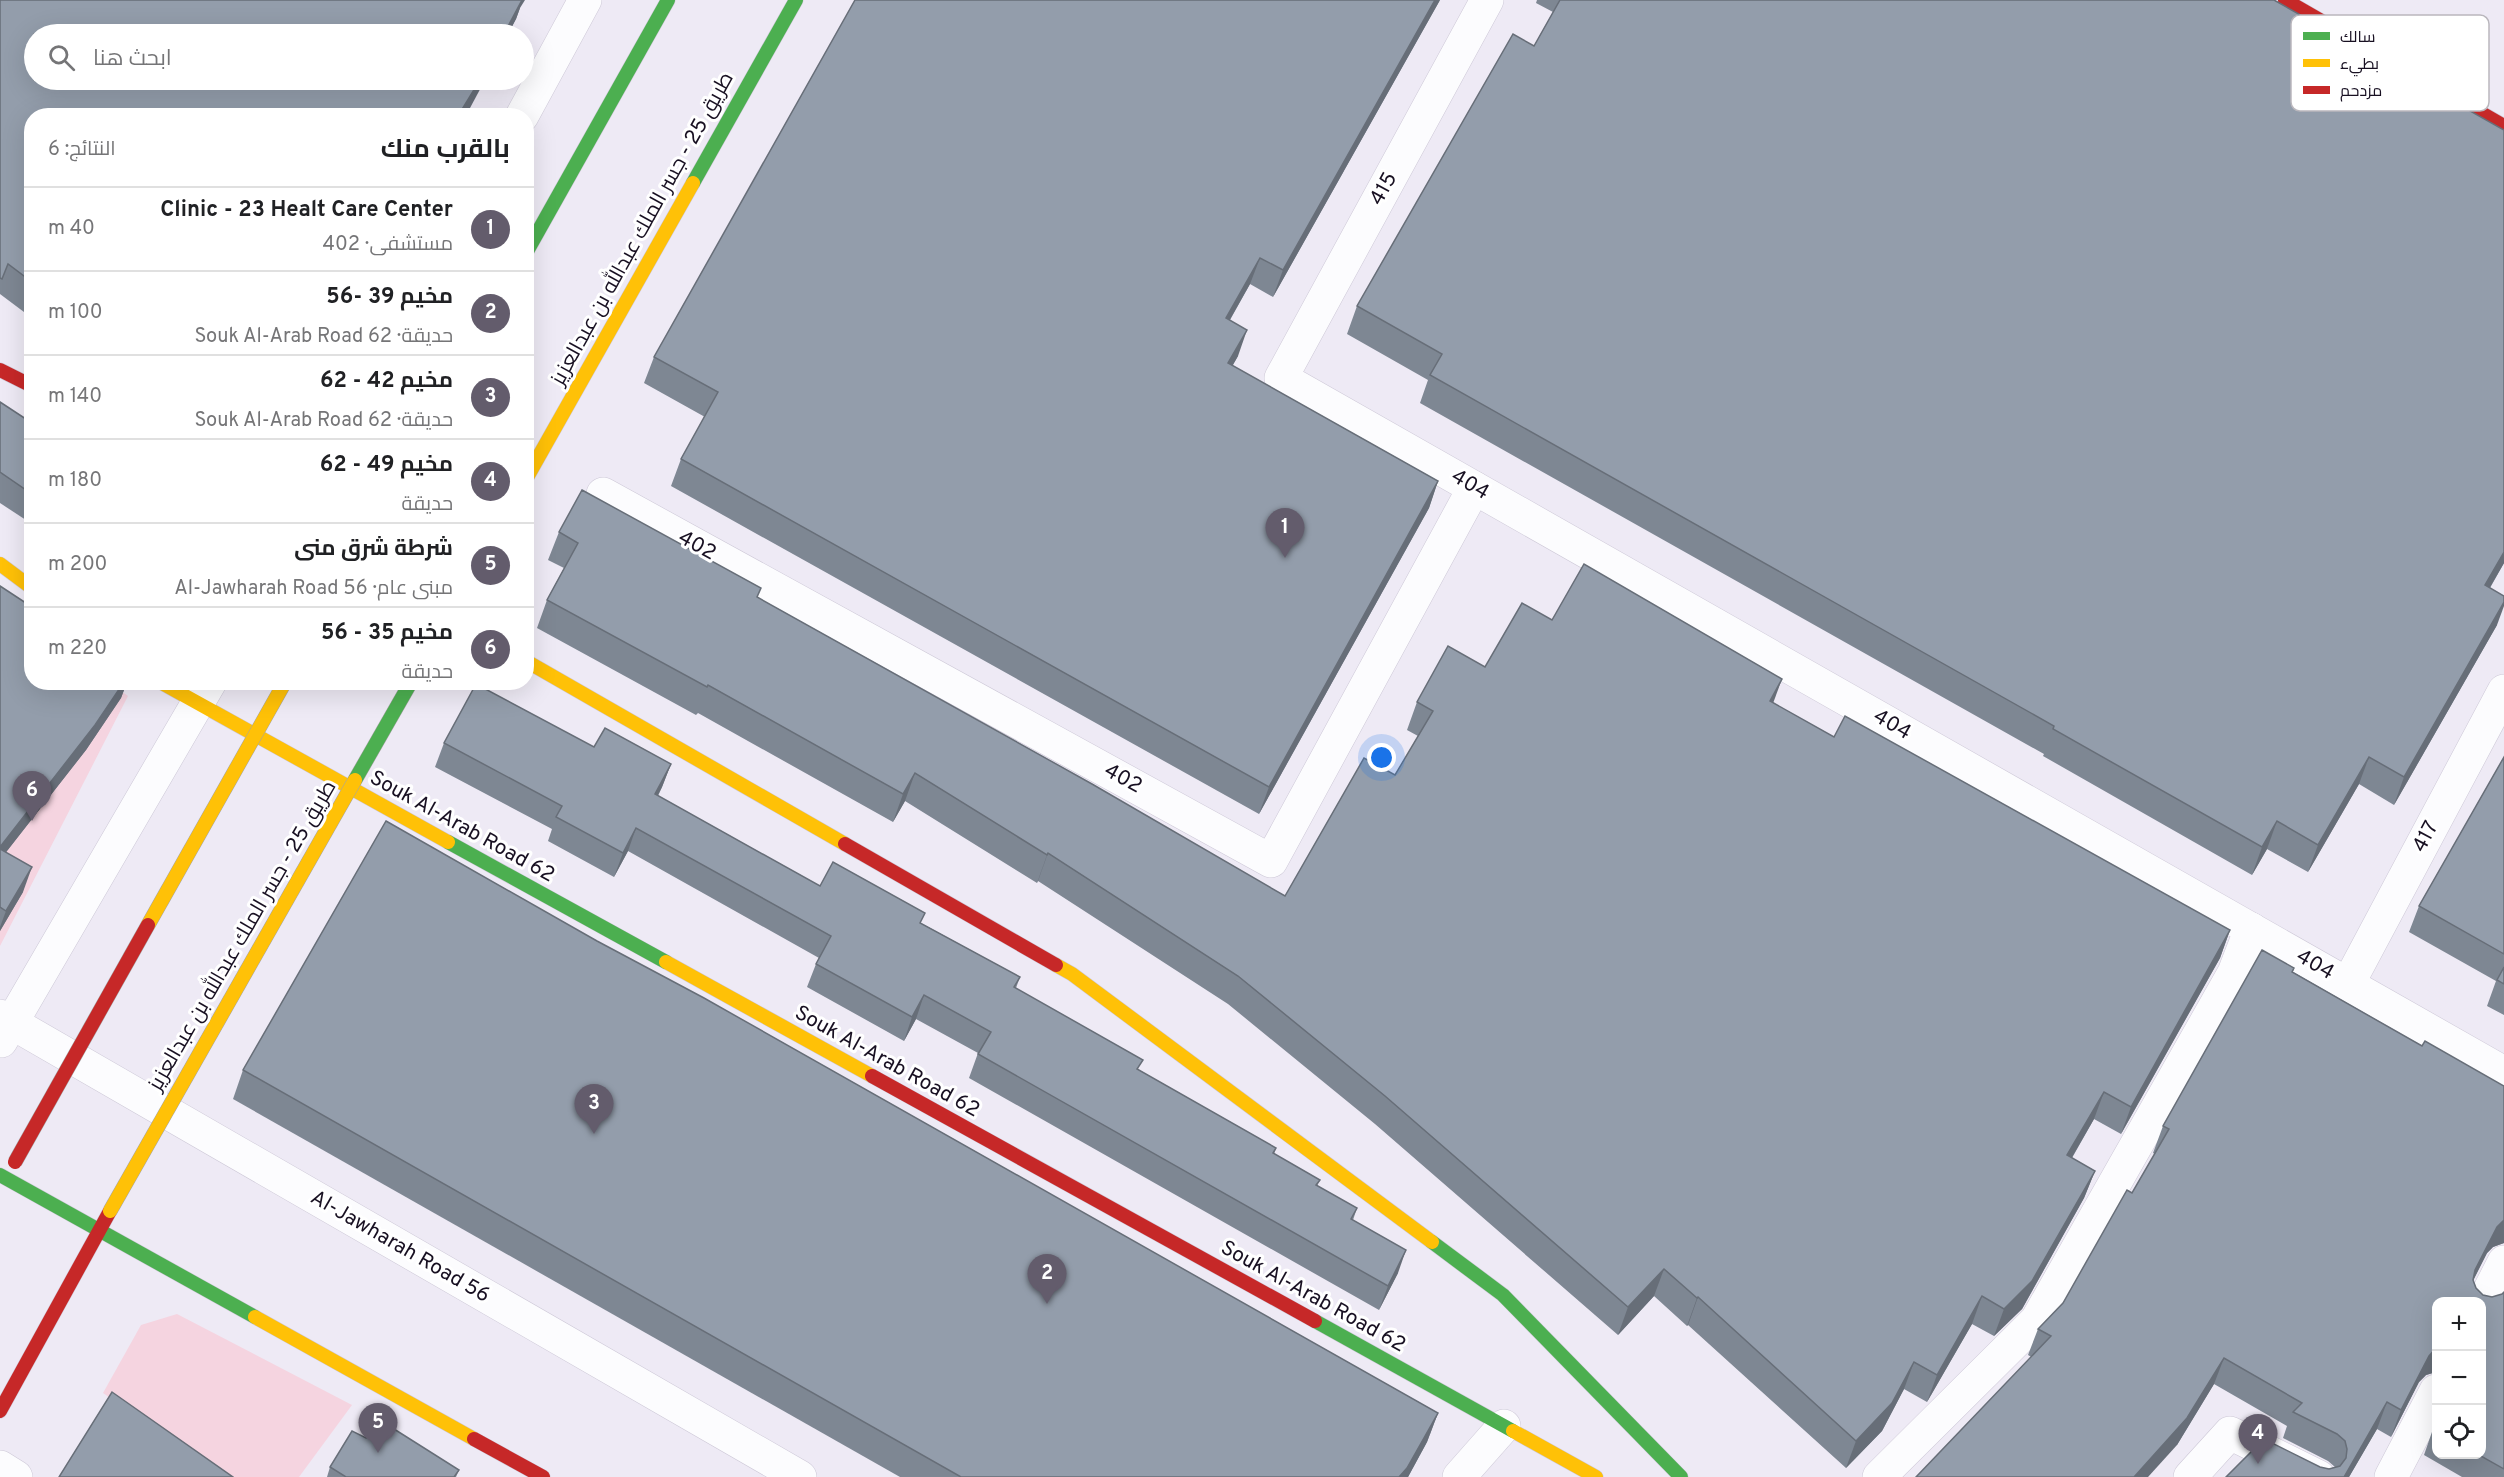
<!DOCTYPE html>
<html lang="ar">
<meta charset="utf-8">
<style>
:root{--surface:#fff;--page:#f2f2f2;--text:#202124;--muted:#757577;--line:#e0e0e0;--accent:#635c6c}
body{margin:0;font-family:Overpass,Cairo,sans-serif;background:var(--page);color:var(--text);direction:rtl}
.controls{position:absolute;right:18px;bottom:18px;display:grid;overflow:hidden;border-radius:12px;box-shadow:0 6px 24px #0002}
.controls button{width:54px;height:54px;display:grid;place-items:center;padding:0;border:0;border-bottom:2px solid var(--line);background:var(--surface);color:var(--text);font:30px sans-serif}
.you{position:absolute;left:1382px;top:758px;width:21px;height:21px;margin:-15px;border:4px solid #fff;border-radius:50%;background:#1a73e8;box-shadow:0 0 0 9px #1a73e833}
.badge{display:grid;place-items:center;width:39px;height:39px;border-radius:50%;background:var(--accent);color:#fff;font-size:20px;font-weight:700}
.pin{position:absolute;translate:-50% -50px;filter:drop-shadow(0 2px 3px #0008)}
.pin::after{content:'';position:absolute;top:32px;width:21px;height:18px;background:inherit;clip-path:polygon(0 0,100% 0,50% 100%)}
.list{margin:0;padding:0;list-style:none}
h2{display:flex;justify-content:space-between;align-items:center;height:78px;margin:0;padding:0 24px;font-size:26px}
h2 small{font-size:20px;font-weight:400;color:var(--muted)}
.list li{display:grid;grid-template-columns:39px 1fr auto;gap:18px;align-items:center;box-sizing:border-box;height:84px;padding:0 24px;border-top:2px solid var(--line)}
.list b{display:block;font-size:22px;white-space:nowrap}
.list p{margin:0;font-size:20px;white-space:nowrap;color:var(--muted)}
.list em{font-size:20px;font-style:normal;color:var(--muted)}
.icon{flex:none;width:33px;height:33px;fill:none;stroke:currentColor;stroke-width:2;stroke-linecap:round;stroke-linejoin:round}
.map{position:relative;flex:none;width:2504px;height:1477px;overflow:hidden;direction:ltr}
.search{position:absolute;background:var(--surface);box-shadow:0 6px 24px #0002;left:24px;top:24px;width:510px;height:66px;display:flex;align-items:center;gap:15px;box-sizing:border-box;padding:0 21px;border-radius:33px;color:var(--muted);font-size:22px}
.panel{position:absolute;background:var(--surface);box-shadow:0 6px 24px #0002;left:24px;top:108px;width:510px;height:582px;border-radius:24px;direction:rtl}
.map>svg:first-child{display:block}
.green{fill:#f5d4e0}
.lines{fill:none;stroke-linecap:round;stroke-linejoin:round}
.street-casing{stroke:#cdc8d7;stroke-width:34}
.fast-casing{stroke:#cdc8d7;stroke-width:15}
.slow-casing{stroke:#cdc8d7;stroke-width:15}
.jam-casing{stroke:#cdc8d7;stroke-width:15}
.street{stroke:#fcfcfe;stroke-width:33}
.fast{stroke:#4caf50;stroke-width:14}
.slow{stroke:#ffc107;stroke-width:14}
.jam{stroke:#c62828;stroke-width:14}
.fast-bridge-casing{stroke:#a5a5a4;stroke-width:15;stroke-linecap:butt}
.slow-bridge-casing{stroke:#a5a5a4;stroke-width:15;stroke-linecap:butt}
.jam-bridge-casing{stroke:#a5a5a4;stroke-width:15;stroke-linecap:butt}
.fast-bridge{stroke:#4caf50;stroke-width:14}
.slow-bridge{stroke:#ffc107;stroke-width:14}
.jam-bridge{stroke:#c62828;stroke-width:14}
.wall{fill:#7e8793}
.shaded-wall{fill:#676e78}
.building{fill:#939dab;stroke:#676e78;stroke-width:1.5}
.labels{text-anchor:middle;dominant-baseline:central;stroke-width:6;stroke-linejoin:round;paint-order:stroke}
.street-label{font-size:21px;fill:#181022;stroke:#fff}
.key{fill:#fff;stroke:#bab7bd;stroke-width:1.5}
.key-label{font-size:16px;fill:#181022}
</style>
<div class="map">
<svg width="2504" height="1477" viewBox="0 0 2504 1477">
<rect width="100%" height="100%" fill="#eeeaf5"/>
<g class="green">
<polygon points="0,602 32,682 110,683 128,696 0,946"/>
<polygon points="177,1314 352,1405 299,1477 224,1477 103,1393 141,1325"/>
</g>
<g class="lines">
<defs>
<g id="street">
<polyline points="1487,0 1281,378 2504,1073"/>
<polyline points="522,116 585,0"/>
<polyline points="603,494 1271,861 1474,488"/>
<polyline points="2348,984 2504,691"/>
<polyline points="0,1016 800,1477"/>
<polyline points="1,1041 210,682"/>
<polyline points="2482,1305 2504,1262"/>
<polyline points="0,1467 16,1477"/>
<polyline points="1459,1477 1504,1426"/>
<polyline points="1879,1477 2037,1320 2234,973 2251,929"/>
<polyline points="2190,1477 2230,1433 2319,1477"/>
<polyline points="2391,1477 2436,1391"/>
</g>
<g id="fast">
<polyline points="693,183 796,0"/>
<polyline points="526,253 668,0"/>
<polyline points="448,842 666,962"/>
<polyline points="0,1175 255,1317"/>
<polyline points="1432,1242 1503,1295 1681,1477"/>
<polyline points="1315,1321 1513,1431"/>
</g>
<g id="slow">
<polyline points="526,479 693,183"/>
<polyline points="0,564 32,588"/>
<polyline points="526,661 845,844"/>
<polyline points="160,682 448,842"/>
<polyline points="666,962 872,1076"/>
<polyline points="1056,965 1072,974 1432,1242"/>
<polyline points="255,1317 474,1439"/>
<polyline points="1513,1431 1596,1477"/>
</g>
<g id="jam">
<polyline points="2285,0 2504,126"/>
<polyline points="0,370 32,386"/>
<polyline points="845,844 1056,965"/>
<polyline points="872,1076 1315,1321"/>
<polyline points="0,1411 110,1211"/>
<polyline points="474,1439 543,1477"/>
</g>
</defs>
<use href="#street" class="street-casing"/>
<use href="#fast" class="fast-casing"/>
<use href="#slow" class="slow-casing"/>
<use href="#jam" class="jam-casing"/>
<use href="#street" class="street"/>
<use href="#fast" class="fast"/>
<use href="#slow" class="slow"/>
<use href="#jam" class="jam"/>
<defs>
<polyline id="fast-bridge" points="355,780 411,682"/>
<g id="slow-bridge">
<polyline points="148,925 285,682"/>
<polyline points="110,1211 355,780"/>
</g>
<polyline id="jam-bridge" points="15,1162 148,925"/>
</defs>
<use href="#fast-bridge" class="fast-bridge-casing"/>
<use href="#slow-bridge" class="slow-bridge-casing"/>
<use href="#jam-bridge" class="jam-bridge-casing"/>
<use href="#fast-bridge" class="fast-bridge"/>
<use href="#slow-bridge" class="slow-bridge"/>
<use href="#jam-bridge" class="jam-bridge"/>
</g>
<g class="wall">
<polygon points="0,0 520,8 516,19 508,34 34,34 470,108 465,116 32,116 32,318 0,294"/>
<polygon points="1440,0 1273,297 1250,284 1230,320 1238,356 1232,366 1438,481 1429,508 1259,814 671,486 681,459 705,417 644,383 654,357"/>
<polygon points="1537,0 2274,0 2504,563 2490,588 2497,625 2394,805 2359,784 2308,872 2267,849 2252,875 2043,756 2044,754 1420,403 1428,380 1347,334 1357,306 1534,46 1553,12 1536,3"/>
<polygon points="0,402 32,423 32,524 0,503"/>
<polygon points="559,532 758,598 1285,896 1395,775 1418,736 1407,730 1417,702 1485,667 1552,620 1773,703 1834,737 2230,930 2220,958 2121,1134 2094,1119 2072,1158 2095,1171 2084,1198 2022,1309 1994,1336 1972,1324 1927,1402 1904,1389 1882,1431 1846,1468 1688,1325 1687,1326 1654,1296 1618,1335 1375,1124 1228,1004 1038,881 1037,883 905,801 893,822 698,713 696,715 537,628 547,600 564,568 548,560"/>
<polygon points="0,586 32,682 127,682 121,698 86,750 6,852 23,892 0,931"/>
<polygon points="444,743 594,747 671,764 662,787 658,796 820,886 921,923 1020,977 1016,988 1139,1070 1276,1148 1274,1154 1320,1180 1317,1186 1357,1208 1353,1220 1398,1273 1379,1310 969,1078 978,1053 916,1019 904,1041 807,987 816,964 819,958 628,851 614,877 548,841 552,829 435,767"/>
<polygon points="2504,757 2504,1015 2487,1006 2496,981 2409,932 2419,906"/>
<polygon points="597,941 1438,1413 1427,1442 1408,1477 900,1477 233,1099 243,1070"/>
<polygon points="2294,968 2293,972 2422,1046 2504,1086 2504,1243 2493,1247 2487,1253 2473,1281 2476,1288 2483,1295 2492,1297 2502,1294 2504,1292 2504,1477 2462,1477 2424,1455 2433,1429 2436,1422 2436,1455 2481,1455 2481,1302 2436,1302 2436,1372 2426,1375 2419,1382 2391,1437 2377,1429 2349,1477 2226,1477 2320,1467 2329,1469 2335,1467 2328,1461 2283,1438 2287,1426 2214,1384 2177,1445 2028,1355 2038,1329 2063,1303 2132,1193 2155,1154 2153,1153 2163,1126"/>
<polygon points="366,1438 459,1470 456,1477 327,1477 330,1467"/>
</g>
<g class="shaded-wall">
<polygon points="521,0 525,0 520,8 516,19 508,34 504,34"/>
<polygon points="1435,0 1440,0 1273,297 1283,270"/>
<polygon points="480,80 485,80 470,108 465,116 458,116"/>
<polygon points="1260,258 1250,284 1216,344 1226,318"/>
<polygon points="1247,330 1238,356 1219,390 1228,363"/>
<polygon points="1438,481 1429,508 1259,814 1269,787"/>
<polygon points="2504,552 2504,563 2475,613 2485,585"/>
<polygon points="2504,602 2504,606 2497,625 2394,805 2404,777"/>
<polygon points="1782,679 1772,706 1770,701"/>
<polygon points="124,682 127,682 121,698 86,750 0,860 0,847"/>
<polygon points="2369,757 2359,784 2308,872 2318,845"/>
<polygon points="671,764 662,787 646,818 655,794"/>
<polygon points="915,773 905,801 893,822 903,794"/>
<polygon points="2277,821 2267,849 2252,875 2262,847"/>
<polygon points="636,828 628,851 614,877 623,853"/>
<polygon points="1048,853 1038,881 1037,883 1047,855"/>
<polygon points="32,867 23,892 0,931 0,927 6,911"/>
<polygon points="2230,930 2220,958 2121,1134 2131,1107"/>
<polygon points="924,995 916,1019 904,1041 912,1017"/>
<polygon points="2104,1092 2094,1119 2057,1183 2067,1155"/>
<polygon points="2095,1171 2084,1198 2022,1309 1994,1336 2004,1309"/>
<polygon points="2503,1220 2504,1220 2504,1243 2493,1247 2487,1253 2465,1296 2475,1270 2497,1227"/>
<polygon points="1406,1250 1398,1273 1379,1310 1388,1286"/>
<polygon points="1664,1269 1654,1296 1618,1335 1628,1307"/>
<polygon points="1982,1296 1972,1324 1927,1402 1937,1375"/>
<polygon points="1698,1297 1688,1325 1687,1326 1697,1298"/>
<polygon points="2436,1348 2436,1372 2426,1375 2419,1382 2391,1437 2401,1410 2429,1356"/>
<polygon points="2224,1358 2214,1384 2177,1445 2148,1477 2134,1477"/>
<polygon points="1914,1362 1904,1389 1882,1431 1846,1468 1856,1441"/>
<polygon points="2387,1402 2377,1429 2349,1477 2344,1477"/>
<polygon points="1438,1413 1427,1442 1408,1477 1399,1477"/>
</g>
<g class="building">
<polygon points="0,0 522,0 504,34 34,34 34,80 480,80 458,116 32,116 32,282 8,264 2,279 0,278"/>
<polygon points="855,0 1435,0 1283,270 1260,258 1226,318 1247,330 1228,363 1438,481 1269,787 681,459 718,392 654,357"/>
<polygon points="1560,0 2274,0 2504,130 2504,552 2485,585 2504,596 2504,602 2404,777 2369,757 2318,845 2277,821 2262,847 2053,729 2054,726 1430,375 1442,354 1357,306 1513,34 1534,46"/>
<polygon points="0,402 32,423 32,494 0,472"/>
<polygon points="582,490 761,588 757,597 1092,784 1285,896 1364,758 1395,775 1433,711 1417,702 1448,646 1485,667 1522,603 1552,620 1584,564 1782,679 1770,701 1834,737 1845,716 2230,930 2131,1107 2104,1092 2067,1155 2095,1171 2032,1281 2004,1309 1982,1296 1937,1375 1914,1362 1892,1403 1856,1441 1698,1297 1697,1298 1664,1269 1628,1307 1385,1096 1238,976 1048,853 1047,855 915,773 903,794 708,685 707,687 547,600 578,543 559,532"/>
<polygon points="0,586 32,607 32,682 124,682 95,725 0,847"/>
<polygon points="476,684 594,747 605,728 671,764 655,794 820,886 833,862 925,913 920,923 1020,977 1014,987 1143,1060 1137,1069 1276,1148 1273,1153 1320,1180 1316,1185 1357,1208 1351,1219 1406,1250 1388,1286 978,1054 991,1032 924,995 912,1017 816,964 831,936 636,828 623,853 556,817 562,806 444,743"/>
<polygon points="2504,757 2504,954 2419,906"/>
<polygon points="386,821 597,941 704,998 1438,1413 1407,1468 1399,1477 961,1477 243,1070"/>
<polygon points="0,849 32,867 6,911 0,907"/>
<polygon points="2262,950 2294,968 2292,972 2422,1046 2425,1041 2504,1086 2504,1220 2497,1227 2475,1270 2473,1280 2476,1288 2483,1295 2492,1297 2502,1294 2504,1292 2504,1469 2479,1455 2481,1455 2481,1302 2436,1302 2436,1348 2429,1356 2401,1410 2387,1402 2344,1477 2226,1477 2264,1439 2320,1467 2329,1469 2340,1466 2346,1458 2347,1449 2345,1441 2337,1434 2293,1412 2302,1403 2224,1358 2187,1418 2134,1477 1916,1477 2051,1336 2038,1329 2063,1303 2127,1190 2132,1193 2169,1129 2163,1126"/>
<polygon points="2504,967 2504,984 2497,980"/>
<polygon points="112,1392 233,1477 59,1477"/>
<polygon points="375,1417 459,1470 454,1477 346,1477 330,1467 352,1431 366,1438"/>
<polygon points="2436,1422 2436,1431 2433,1429"/>
</g>
<g class="labels">
<g class="street-label">
<text transform="translate(1384 189) rotate(-61)">415</text>
<text transform="translate(643 229) rotate(-61)">طريق 25 - جسر الملك عبدالله بن عبدالعزيز</text>
<text transform="translate(1470 485) rotate(30)">404</text>
<text transform="translate(697 546) rotate(29)">402</text>
<text transform="translate(1892 725) rotate(30)">404</text>
<text transform="translate(1123 779) rotate(29)">402</text>
<text transform="translate(462 827) rotate(29)">Souk Al-Arab Road 62</text>
<text transform="translate(2426 837) rotate(-62)">417</text>
<text transform="translate(243 936) rotate(-60)">طريق 25 - جسر الملك عبدالله بن عبدالعزيز</text>
<text transform="translate(2315 965) rotate(30)">404</text>
<text transform="translate(887 1062) rotate(29)">Souk Al-Arab Road 62</text>
<text transform="translate(400 1247) rotate(30)">Al-Jawharah Road 56</text>
<text transform="translate(1313 1297) rotate(29)">Souk Al-Arab Road 62</text>
</g>
</g>
<rect x="2291" y="15" width="198" height="96" rx="9" class="key"/>
<rect x="2303" y="32" width="27" height="8" fill="#4caf50"/>
<rect x="2303" y="59" width="27" height="8" fill="#ffc107"/>
<rect x="2303" y="86" width="27" height="8" fill="#c62828"/>
<g class="key-label">
<text x="2340" y="42">سالك</text>
<text x="2340" y="69">بطيء</text>
<text x="2340" y="96">مزدحم</text>
</g>
</svg>
<div class="controls">
<button>+</button>
<button>−</button>
<button><svg class="icon" aria-label="locate" viewBox="0 0 24 24"><circle cx="12" cy="12" r="6"/><path d="M12 2v4M12 18v4M2 12h4M18 12h4"/></svg></button>
</div>
<div class="you"></div>
<div class="pin badge" style="left:1285px;top:558px">1</div>
<div class="pin badge" style="left:1047px;top:1304px">2</div>
<div class="pin badge" style="left:594px;top:1134px">3</div>
<div class="pin badge" style="left:2258px;top:1464px">4</div>
<div class="pin badge" style="left:378px;top:1453px">5</div>
<div class="pin badge" style="left:32px;top:821px">6</div>
<div class="search"><svg class="icon" aria-label="search" viewBox="0 0 24 24"><circle cx="10" cy="10" r="6"/><path d="M15 15l6 6"/></svg>ابحث هنا</div>
<section class="panel">
<h2>بالقرب منك<small>النتائج: 6</small></h2>
<ul class="list">
<li><span class="badge">1</span><div><b>Clinic - 23 Healt Care Center</b><p>مستشفى · 402</p></div><em>40 m</em></li>
<li><span class="badge">2</span><div><b>مخيم 39 -56</b><p>حديقة · Souk Al-Arab Road 62</p></div><em>100 m</em></li>
<li><span class="badge">3</span><div><b>مخيم 42 - 62</b><p>حديقة · Souk Al-Arab Road 62</p></div><em>140 m</em></li>
<li><span class="badge">4</span><div><b>مخيم 49 - 62</b><p>حديقة</p></div><em>180 m</em></li>
<li><span class="badge">5</span><div><b>شرطة شرق منى</b><p>مبنى عام · Al-Jawharah Road 56</p></div><em>200 m</em></li>
<li><span class="badge">6</span><div><b>مخيم 35 - 56</b><p>حديقة</p></div><em>220 m</em></li>
</ul>
</section>
</div>
